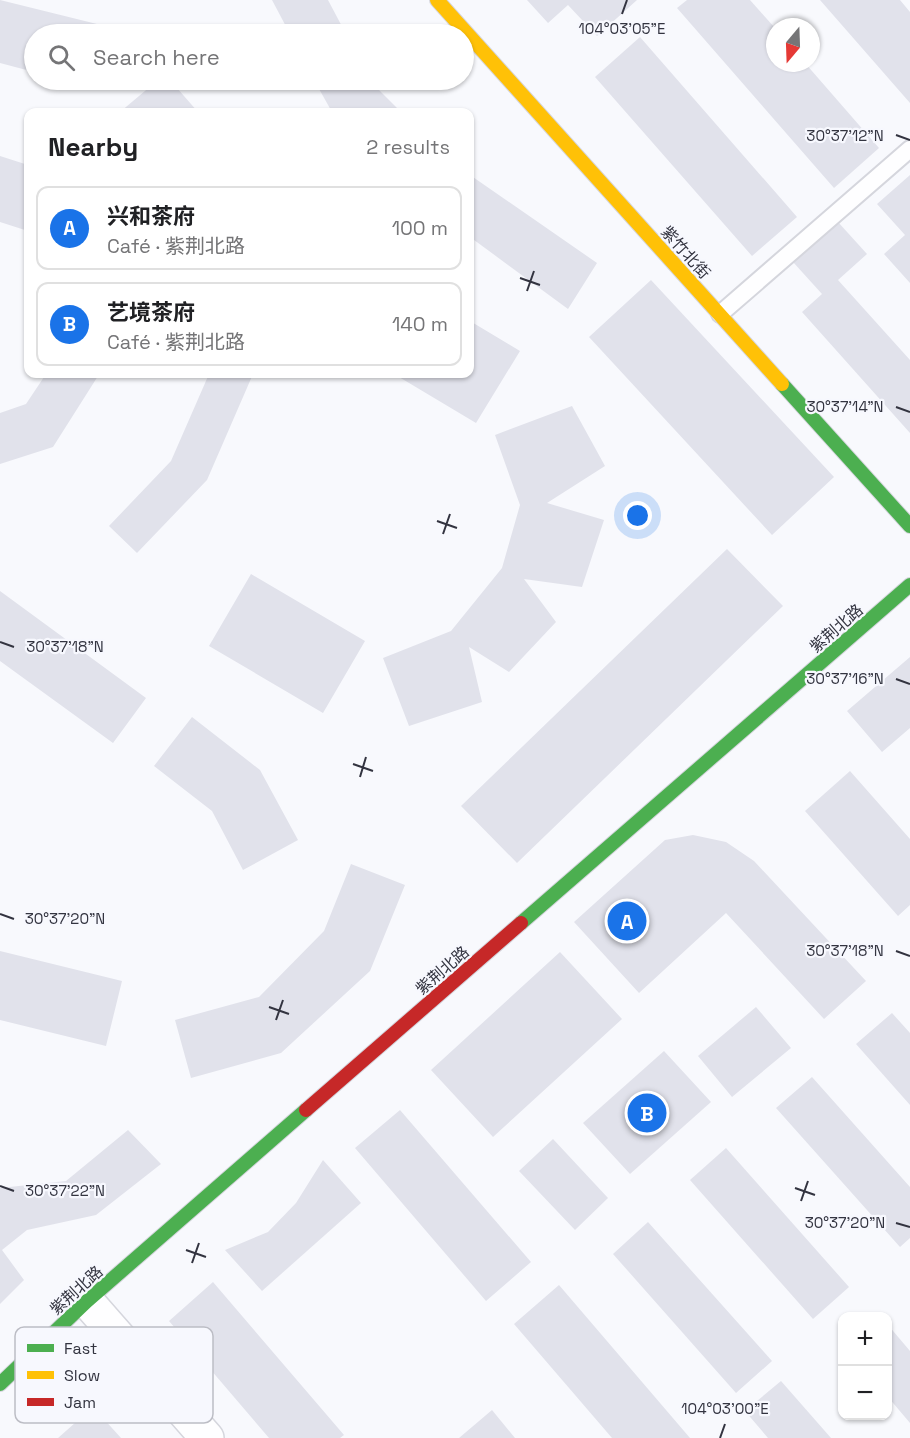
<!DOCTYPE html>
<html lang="en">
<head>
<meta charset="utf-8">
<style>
	:root { --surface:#fff; --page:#f2f2f2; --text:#202124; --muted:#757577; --line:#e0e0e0; --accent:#1a73e8 }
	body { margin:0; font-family:"Space Grotesk","Noto Sans SC",sans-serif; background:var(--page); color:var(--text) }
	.controls { position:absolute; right:18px; bottom:18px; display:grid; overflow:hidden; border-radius:12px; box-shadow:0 2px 4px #0004 }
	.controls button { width:54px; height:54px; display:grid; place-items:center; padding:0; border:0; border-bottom:2px solid var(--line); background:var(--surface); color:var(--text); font:30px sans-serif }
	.compass { position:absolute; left:766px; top:18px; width:54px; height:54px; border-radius:50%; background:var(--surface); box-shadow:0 2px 4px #0004; rotate:199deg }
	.you { position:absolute; left:638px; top:516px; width:21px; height:21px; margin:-15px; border:4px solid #fff; border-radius:50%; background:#1a73e8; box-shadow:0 0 0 9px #1a73e833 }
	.badge { display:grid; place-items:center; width:39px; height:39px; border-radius:50%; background:var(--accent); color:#fff; font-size:20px; font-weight:700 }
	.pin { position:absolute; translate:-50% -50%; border:3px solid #fff; box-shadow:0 2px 6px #0006 }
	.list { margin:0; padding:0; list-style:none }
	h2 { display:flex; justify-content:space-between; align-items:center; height:78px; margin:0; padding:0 24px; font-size:26px }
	h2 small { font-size:20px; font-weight:400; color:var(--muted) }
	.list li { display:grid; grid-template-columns:39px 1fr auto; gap:18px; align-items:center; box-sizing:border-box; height:84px; margin:0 12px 12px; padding:0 12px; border:2px solid var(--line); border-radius:12px }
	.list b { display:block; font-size:22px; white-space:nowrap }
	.list p { margin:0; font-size:20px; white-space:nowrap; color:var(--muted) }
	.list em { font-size:20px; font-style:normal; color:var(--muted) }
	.icon { flex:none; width:33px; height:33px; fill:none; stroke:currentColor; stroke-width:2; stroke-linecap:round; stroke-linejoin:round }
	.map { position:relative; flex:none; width:910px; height:1438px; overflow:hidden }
	.search { position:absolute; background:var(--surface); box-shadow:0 2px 4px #0004; left:24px; top:24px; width:450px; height:66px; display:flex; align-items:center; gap:15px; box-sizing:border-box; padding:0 21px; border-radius:33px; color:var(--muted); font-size:22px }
	.panel { position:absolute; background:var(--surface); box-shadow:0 2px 4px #0004; left:24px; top:108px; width:450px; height:270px; border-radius:12px }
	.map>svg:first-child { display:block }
	.building { fill:#e1e2eb }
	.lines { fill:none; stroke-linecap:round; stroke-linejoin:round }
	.lane-casing { stroke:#d5d6dd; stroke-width:20 }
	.street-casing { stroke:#d5d6dd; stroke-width:36 }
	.fast-casing { stroke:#d5d6dd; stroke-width:16 }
	.slow-casing { stroke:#d5d6dd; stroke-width:16 }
	.jam-casing { stroke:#d5d6dd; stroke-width:16 }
	.lane { stroke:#fefeff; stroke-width:16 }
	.street { stroke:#fefeff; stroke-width:33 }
	.fast { stroke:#4caf50; stroke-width:14 }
	.slow { stroke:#ffc107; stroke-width:14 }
	.jam { stroke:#c62828; stroke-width:14 }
	.ticks { fill:none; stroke:#333440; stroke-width:2 }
	.labels { text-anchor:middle; stroke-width:4.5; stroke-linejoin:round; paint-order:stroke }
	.street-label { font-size:16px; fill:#333440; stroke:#f7f8fe }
	.key { fill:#f7f8fe; stroke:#bcbdc5; stroke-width:1.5 }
	.key-label { font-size:16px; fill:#333440 }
	.ticks-label { font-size:15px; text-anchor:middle; fill:#333440; stroke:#f7f8fe; stroke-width:4.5; stroke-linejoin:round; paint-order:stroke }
</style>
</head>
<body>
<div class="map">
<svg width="910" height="1438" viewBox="0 0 910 1438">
	<rect width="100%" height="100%" fill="#f8f9fd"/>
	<path class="building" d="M0,0L105,26L103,34H34V72L0,63Z
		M272,0H328L346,34H290Z
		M527,0H637L597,36L568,5L548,23Z
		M687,0H750L775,28V63H805L879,148L834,188L677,8Z
		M820,0H900L910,12V103Z
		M640,37L797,217L752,256L595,77Z
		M65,80H91L89,86Z
		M158,80H170L198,112H120Z
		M314,80H369L401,112H332Z
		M0,156L28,165V231L0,222Z
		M470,175L597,263L568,309L470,237Z
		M910,175V283L884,254L905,235L877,204Z
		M838,222L867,254L838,280L910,360V433L802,312L822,294L793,262Z
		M651,280L834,477L772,535L589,337Z
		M470,321L520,351L476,423L394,374H470Z
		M46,374H94L98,376L53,447L0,464V413L26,404Z
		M209,374H253L207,480L137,553L109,526L171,461Z
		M572,406L605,466L547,503L604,520L582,587L524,579L556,622L509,672L469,647L482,702L409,726L383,658L451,631L502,568L520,505L495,435Z
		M727,549L783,606L517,863L461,806Z
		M251,574L365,641L323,713L209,646Z
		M0,591L146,698L113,743L0,661Z
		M910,657V728L882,752L847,711Z
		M192,717L260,770L298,840L243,870L212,811L154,766Z
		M850,771L910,839V905L898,916L805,811Z
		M693,835L726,842L754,861L866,981L824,1019L726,913L639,993L574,922L665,840Z
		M351,864L405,885L370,971L281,1053L191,1078L175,1020L259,997L324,931Z
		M0,951L122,981L106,1046L0,1020Z
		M560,952L622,1019L493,1137L431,1070Z
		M756,1007L791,1048L732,1097L698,1056Z
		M892,1013L910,1033V1105L856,1044Z
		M664,1051L711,1102L630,1174L583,1123Z
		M812,1077L910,1187V1238L900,1247L776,1108Z
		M400,1110L531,1262L486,1301L355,1148Z
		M128,1130L161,1164L96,1215L27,1230L2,1250L24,1280L0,1304V1188L66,1181Z
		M553,1139L608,1198L575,1230L519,1171Z
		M726,1148L849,1287L813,1319L690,1180Z
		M323,1160L361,1203L262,1291L225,1250L268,1232L296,1203Z
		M648,1222L772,1361L736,1393L613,1254Z
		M213,1282L344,1435L340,1438H269L169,1321Z
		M559,1285L690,1438H612L514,1324Z
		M888,1325L910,1351V1423L888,1397Z
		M781,1381L831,1438H768L745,1411Z
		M93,1407L121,1438H58Z
		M492,1410L515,1438H459Z"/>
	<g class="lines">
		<defs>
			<path id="lane" d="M720,314L910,149"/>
			<path id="street" d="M87,1301L207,1438"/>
			<path id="fast" d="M782,384L910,526
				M521,923L910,585
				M0,1384L87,1301L306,1110"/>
			<path id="slow" d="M437,0L782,384"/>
			<path id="jam" d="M306,1110L521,923"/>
		</defs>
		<use href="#lane" class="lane-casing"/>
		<use href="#street" class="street-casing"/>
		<use href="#fast" class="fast-casing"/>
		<use href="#slow" class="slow-casing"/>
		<use href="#jam" class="jam-casing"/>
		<use href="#lane" class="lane"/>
		<use href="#street" class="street"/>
		<use href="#fast" class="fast"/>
		<use href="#slow" class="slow"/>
		<use href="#jam" class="jam"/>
	</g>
	<path class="ticks" d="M622,14L627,0M896,135L910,140M520,278L540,285M527,291L534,271M896,407L910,412M437,521L457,528M443,534L450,514M0,642L14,647M896,679L910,684M353,764L373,771M360,777L366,757M0,914L14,919M896,951L910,956M269,1007L289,1014M276,1020L283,1000M0,1186L14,1191M795,1188L815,1195M801,1201L808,1181M896,1223L910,1227M186,1250L206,1257M192,1263L199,1243M720,1438L725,1424"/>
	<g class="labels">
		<g class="street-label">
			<text transform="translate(686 252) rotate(48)" y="6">紫竹北街</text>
			<text transform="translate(836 628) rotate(-41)" y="6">紫荆北路</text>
			<text transform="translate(442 970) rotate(-41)" y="6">紫荆北路</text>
			<text transform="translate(76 1290) rotate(-42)" y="6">紫荆北路</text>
		</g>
	</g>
	<rect x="15" y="1327" width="198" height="96" rx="9" class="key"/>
	<rect x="27" y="1344" width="27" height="8" fill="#4caf50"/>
	<rect x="27" y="1371" width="27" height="8" fill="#ffc107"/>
	<rect x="27" y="1398" width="27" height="8" fill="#c62828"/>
	<g class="key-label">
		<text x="64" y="1354">Fast</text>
		<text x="64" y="1381">Slow</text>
		<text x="64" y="1408">Jam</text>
	</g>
	<g class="ticks-label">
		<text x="622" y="34">104°03'05"E</text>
		<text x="845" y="141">30°37'12"N</text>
		<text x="845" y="412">30°37'14"N</text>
		<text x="65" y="652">30°37'18"N</text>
		<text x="845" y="684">30°37'16"N</text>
		<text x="65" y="924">30°37'20"N</text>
		<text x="845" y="956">30°37'18"N</text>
		<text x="65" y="1196">30°37'22"N</text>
		<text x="845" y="1228">30°37'20"N</text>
		<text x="725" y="1414">104°03'00"E</text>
	</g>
</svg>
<div class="controls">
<button>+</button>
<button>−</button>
</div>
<svg class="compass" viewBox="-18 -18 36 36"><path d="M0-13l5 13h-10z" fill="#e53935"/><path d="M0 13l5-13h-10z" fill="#757577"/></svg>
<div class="you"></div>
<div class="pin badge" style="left:627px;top:921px">A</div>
<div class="pin badge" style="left:647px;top:1113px">B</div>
<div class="search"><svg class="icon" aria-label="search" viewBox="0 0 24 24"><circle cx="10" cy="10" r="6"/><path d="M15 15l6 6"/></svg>Search here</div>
<section class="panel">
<h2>Nearby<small>2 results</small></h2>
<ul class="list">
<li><span class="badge">A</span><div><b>兴和茶府</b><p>Café · 紫荆北路</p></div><em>100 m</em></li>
<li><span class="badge">B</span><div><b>艺境茶府</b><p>Café · 紫荆北路</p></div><em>140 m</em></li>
</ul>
</section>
</div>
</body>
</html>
